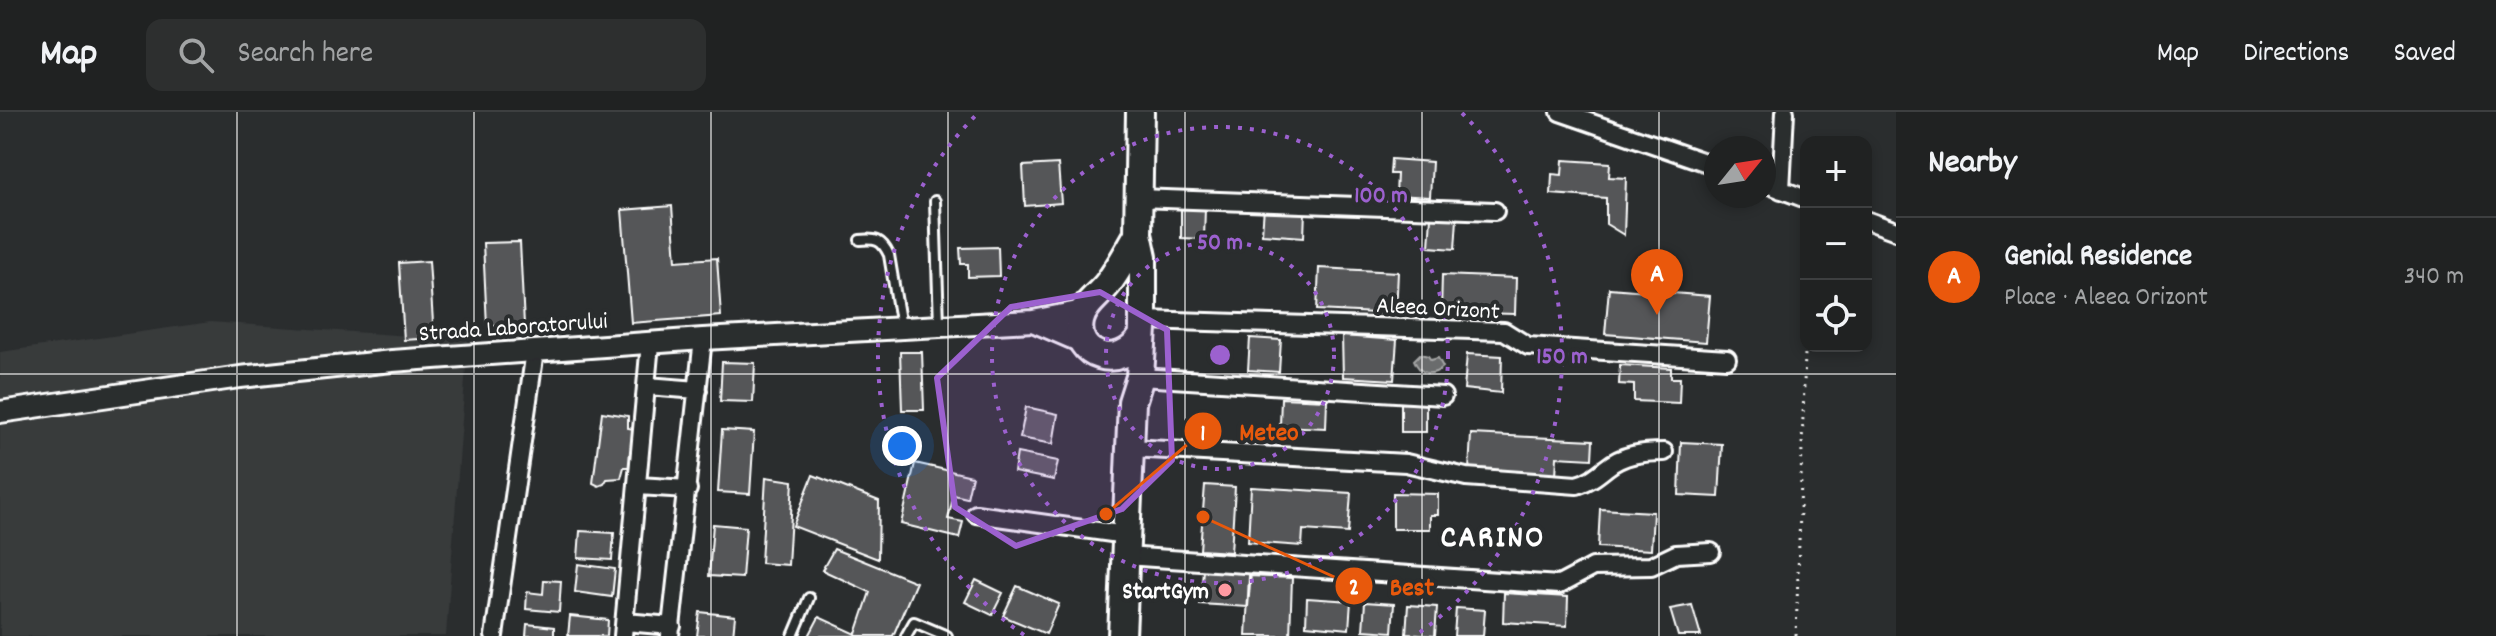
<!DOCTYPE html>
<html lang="en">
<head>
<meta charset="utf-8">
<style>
	:root { --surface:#202222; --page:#2d2f2f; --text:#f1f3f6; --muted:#a2a4a5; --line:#3d3f40; --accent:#ea580c }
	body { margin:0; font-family:Dekko,sans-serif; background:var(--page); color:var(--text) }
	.controls { position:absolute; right:24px; top:24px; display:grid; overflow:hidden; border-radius:16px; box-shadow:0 4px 12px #0003 }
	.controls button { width:72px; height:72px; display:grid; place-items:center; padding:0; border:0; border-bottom:2px solid var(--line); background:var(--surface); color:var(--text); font:40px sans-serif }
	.compass { position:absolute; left:1704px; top:24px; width:72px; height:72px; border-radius:50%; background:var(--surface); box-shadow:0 4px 12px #0003; rotate:60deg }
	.you { position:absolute; left:902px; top:334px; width:28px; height:28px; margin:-20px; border:6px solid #fff; border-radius:50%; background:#1a73e8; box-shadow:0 0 0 12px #1a73e833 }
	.badge { display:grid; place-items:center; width:52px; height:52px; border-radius:50%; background:var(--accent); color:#fff; font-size:26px; font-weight:700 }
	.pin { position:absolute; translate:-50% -66px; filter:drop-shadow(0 2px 4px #0008) }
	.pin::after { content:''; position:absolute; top:42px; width:28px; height:24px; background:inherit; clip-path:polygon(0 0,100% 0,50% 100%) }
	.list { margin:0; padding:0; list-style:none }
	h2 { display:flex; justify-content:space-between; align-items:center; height:104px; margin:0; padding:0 32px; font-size:34px }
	h2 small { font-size:26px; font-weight:400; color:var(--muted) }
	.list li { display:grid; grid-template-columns:52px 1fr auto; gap:24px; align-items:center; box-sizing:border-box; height:120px; padding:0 32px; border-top:2px solid var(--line) }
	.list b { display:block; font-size:30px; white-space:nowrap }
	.list p { margin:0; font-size:26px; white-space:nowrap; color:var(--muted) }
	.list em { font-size:26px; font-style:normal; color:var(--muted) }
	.icon { flex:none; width:44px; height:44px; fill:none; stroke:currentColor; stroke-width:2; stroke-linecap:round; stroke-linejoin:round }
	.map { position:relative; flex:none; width:1896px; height:524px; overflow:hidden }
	header { display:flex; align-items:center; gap:48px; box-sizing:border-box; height:112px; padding:0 40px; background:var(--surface); border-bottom:2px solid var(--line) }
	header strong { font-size:38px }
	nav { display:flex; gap:44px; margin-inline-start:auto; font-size:28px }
	.search { width:560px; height:72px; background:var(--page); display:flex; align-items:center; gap:20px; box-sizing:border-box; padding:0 28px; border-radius:16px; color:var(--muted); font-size:30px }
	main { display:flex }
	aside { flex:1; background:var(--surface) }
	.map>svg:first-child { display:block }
	.built { fill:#373a3b }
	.water { fill:#6a6c6d; stroke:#a6a7a7; stroke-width:2 }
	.building { fill:#555758; stroke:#fff; stroke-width:2 }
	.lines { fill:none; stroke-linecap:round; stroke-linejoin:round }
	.service-casing { stroke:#fff; stroke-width:14 }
	.minor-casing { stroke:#fff; stroke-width:22 }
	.tertiary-casing { stroke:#fff; stroke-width:26 }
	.primary-casing { stroke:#fff; stroke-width:32 }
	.path { stroke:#fff; stroke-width:3; stroke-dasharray:2 6; stroke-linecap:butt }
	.service { stroke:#2a2d2e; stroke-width:8 }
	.minor { stroke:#2a2d2e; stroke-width:16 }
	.tertiary { stroke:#2a2d2e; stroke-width:20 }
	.primary { stroke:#2a2d2e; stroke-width:26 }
	.marked { fill:#9c61cf; fill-opacity:0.2; stroke:#9c61cf; stroke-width:6; stroke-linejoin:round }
	.grid { fill:none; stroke:#fff; stroke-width:2; stroke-opacity:0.55 }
	.ring { fill:none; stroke:#9c61cf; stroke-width:4; stroke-dasharray:4 8 }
	.poi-dot { fill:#ff9aa2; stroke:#2a2d2e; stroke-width:3 }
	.labels { text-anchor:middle; stroke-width:8; stroke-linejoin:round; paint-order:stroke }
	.street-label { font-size:24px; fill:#fff; stroke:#2a2d2e }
	.poi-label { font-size:24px; font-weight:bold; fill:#fff; stroke:#2a2d2e; text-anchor:end }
	.district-label { font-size:32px; font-weight:bold; letter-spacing:2px; fill:#fff; stroke:#2a2d2e }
	.centre { fill:#9c61cf; stroke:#2a2d2e; stroke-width:4 }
	.ring-label { font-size:24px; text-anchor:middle; font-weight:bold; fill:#9c61cf; stroke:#2a2d2e; stroke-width:8; stroke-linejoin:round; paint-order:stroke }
	.leader { fill:none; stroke:#e8590c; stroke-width:3 }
	.callout-dot { fill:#e8590c; stroke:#2a2d2e; stroke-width:3 }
	.mark-label { font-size:24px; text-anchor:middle; font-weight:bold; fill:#fff }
	.callout-label { font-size:26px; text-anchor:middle; font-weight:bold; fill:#e8590c; stroke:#2a2d2e; stroke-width:8; stroke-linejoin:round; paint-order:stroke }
</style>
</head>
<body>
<header>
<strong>Map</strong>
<div class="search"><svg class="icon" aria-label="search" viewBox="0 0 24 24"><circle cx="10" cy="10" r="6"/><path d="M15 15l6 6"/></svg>Search here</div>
<nav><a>Map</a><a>Directions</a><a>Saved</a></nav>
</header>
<main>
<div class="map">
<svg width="1896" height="524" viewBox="0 0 1896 524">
	<rect width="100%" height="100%" fill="#2a2d2e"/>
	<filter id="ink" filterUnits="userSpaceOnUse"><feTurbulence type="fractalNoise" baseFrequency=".0125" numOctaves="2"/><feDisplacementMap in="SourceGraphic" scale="16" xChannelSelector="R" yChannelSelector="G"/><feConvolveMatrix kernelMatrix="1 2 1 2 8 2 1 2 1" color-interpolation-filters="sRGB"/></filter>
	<g filter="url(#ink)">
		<path class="built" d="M210,210L468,228L446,524H0V240Z"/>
		<path class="water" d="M1420,242L1428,244L1431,248L1438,246L1443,255C1432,265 1420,263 1414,248Z"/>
		<path class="building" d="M1391,47L1432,50L1430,85L1396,83L1397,62H1390Z
			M1563,48L1610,51L1609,65L1626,66L1624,123L1606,112V86L1551,82L1552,62L1562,63Z
			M1058,52L1061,91L1025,94L1023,54Z
			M672,94L676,149L717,146L721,204L631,211L622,98Z
			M1181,95L1205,96L1204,127L1181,126Z
			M1264,95L1305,98L1304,125L1262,122Z
			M1431,105L1457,107L1455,137L1429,135Z
			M520,130L524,213L487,214L483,131Z
			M998,135L999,164L968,165V152H961L960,136Z
			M429,149L434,226L404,228L399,151Z
			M1319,156L1398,160L1396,202L1317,198Z
			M1442,163L1516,166L1515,202L1441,200Z
			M1609,176L1710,184L1706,230L1605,222Z
			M1342,224L1397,228L1394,268L1343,265Z
			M1250,226L1281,228L1279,260L1248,258Z
			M900,240H922L924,298H902Z
			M1467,242L1502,244L1501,281L1464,277Z
			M722,250L755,251L753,290L720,289Z
			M1620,253L1671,256V266H1680L1679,291L1634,289V273L1619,272Z
			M1281,286L1327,288L1326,316L1280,314Z
			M1401,291L1426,292V320H1401Z
			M1026,295L1058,302L1053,332L1020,326Z
			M602,300L628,304V316L634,317L630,355H624L621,366L607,367L604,372L599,374L593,371Z
			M722,318L754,320L750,382L718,380Z
			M1471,322L1593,328L1592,347L1557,345L1556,364L1469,359Z
			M1681,330L1722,332L1719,385L1679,383Z
			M1017,341L1058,349L1054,368L1014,360Z
			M915,351L972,364L967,386L954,383L948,407L963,410L959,426L901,412Z
			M813,363L879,389L878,447L793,414Z
			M766,365L793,369L788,453L761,451Z
			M1205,373L1235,375L1231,440L1200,438Z
			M1251,375L1351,381L1348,421L1303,418L1302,434L1248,430Z
			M1393,381L1438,382V403H1430V417H1393Z
			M1600,397L1653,400L1651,438L1598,435Z
			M713,412L746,415L742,466L709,464Z
			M580,419L614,421L612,448L578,446Z
			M834,437L916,470L893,524H809L819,505L856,522L870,480L822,458Z
			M578,452L615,457L612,485L575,480Z
			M1203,458L1251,460L1248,495L1200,492Z
			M1249,464L1292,466L1290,524H1246Z
			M544,468L561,469L559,500L526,497L527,480L543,482Z
			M976,468L1003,481L992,503L965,490Z
			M1017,474L1059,492L1046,522L1003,504Z
			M1504,481L1568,485L1567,514L1503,510Z
			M1307,486L1351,489L1349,517L1306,513Z
			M1365,490L1394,492L1392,520L1363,518Z
			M1408,493L1437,495L1435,524L1406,522Z
			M1692,493L1701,524H1678L1670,497Z
			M1456,496L1485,498L1483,524H1454Z
			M700,500L735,504L733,524H697Z
			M570,504L608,508L607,524H568Z
			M527,512L554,515V524H526Z"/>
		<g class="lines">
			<defs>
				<path id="service" d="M935,89L939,212
					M860,128C876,126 882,128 889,143L901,215
					M793,524L809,486
					M906,524L914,510L947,524"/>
				<path id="minor" d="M1560,0L1716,54
					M1764,71L1806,87
					M1781,78L1785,0
					M1138,86L1495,99
					M1866,108L1896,119
					M1143,208L1504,219L1528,234L1727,247
					M1140,265L1443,284
					M647,274L698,278
					M1130,336L1406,351L1466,365L1577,373C1590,369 1596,364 1606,356C1623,342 1643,340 1664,340
					M638,374L688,377
					M976,402L1126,423
					M1125,444L1559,473L1593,455L1651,454L1676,442L1711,440
					M625,510L672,514
					M494,524L535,239
					M623,524L650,231
					M670,524L703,227"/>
				<path id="tertiary" d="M1033,209L1084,231
					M0,300L240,265L392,249L703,227L1033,209L1083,199"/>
				<path id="primary" d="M1138,122C1129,138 1120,155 1109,170C1100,183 1083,192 1080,209C1073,245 1120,259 1141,226
					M1122,524L1132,290L1140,265L1143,216V145L1138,122L1140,0"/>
			</defs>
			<use href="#service" class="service-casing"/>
			<use href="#minor" class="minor-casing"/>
			<use href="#tertiary" class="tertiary-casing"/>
			<use href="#primary" class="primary-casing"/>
			<path class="path" d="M1796,524L1806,210"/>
			<use href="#service" class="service"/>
			<use href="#minor" class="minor"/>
			<use href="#tertiary" class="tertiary"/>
			<use href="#primary" class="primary"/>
		</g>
	</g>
	<path class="marked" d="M1100,180L1167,218L1172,348L1122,397L1016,434L955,395L937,266L1011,195Z"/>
	<path class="grid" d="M237,0V524M474,0V524M711,0V524M948,0V524M1185,0V524M1422,0V524M1659,0V524M0,262H1896"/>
	<g class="ring">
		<circle cx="1220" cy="243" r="114"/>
		<circle cx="1220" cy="243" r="228"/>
		<path d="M1024 523A342 342 0 0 1 978 1M1462 1A342 342 0 0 1 1416 523"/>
	</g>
	<circle class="poi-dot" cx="1225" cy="478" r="8"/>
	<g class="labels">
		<g class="street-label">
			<text transform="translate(1438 195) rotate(3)" y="8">Aleea Orizont</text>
			<text transform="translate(513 214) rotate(-4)" y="8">Strada Laboratorului</text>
		</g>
		<g class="poi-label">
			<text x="1209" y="486">StartGym</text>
		</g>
		<g class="district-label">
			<text x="1493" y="434">CARINO</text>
		</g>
	</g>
	<circle cx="1220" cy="243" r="12" class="centre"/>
	<g class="ring-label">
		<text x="1381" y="90">100 m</text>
		<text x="1220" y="137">50 m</text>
		<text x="1562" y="251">150 m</text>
	</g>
	<path class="leader" d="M1106 402L1203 319M1203 405L1354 474"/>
	<g class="callout-dot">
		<circle cx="1106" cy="402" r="8"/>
		<circle cx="1203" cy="405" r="8"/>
		<circle cx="1203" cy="319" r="20"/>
		<circle cx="1354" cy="474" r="20"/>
	</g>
	<g class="mark-label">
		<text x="1203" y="328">1</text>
		<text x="1354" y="482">2</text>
	</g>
	<g class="callout-label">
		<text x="1269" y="328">Meteo</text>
		<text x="1412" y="483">Best</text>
	</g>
</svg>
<div class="controls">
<button>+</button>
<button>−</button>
<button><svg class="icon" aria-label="locate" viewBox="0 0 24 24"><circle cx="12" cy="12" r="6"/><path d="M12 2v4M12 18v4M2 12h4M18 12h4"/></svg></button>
</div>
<svg class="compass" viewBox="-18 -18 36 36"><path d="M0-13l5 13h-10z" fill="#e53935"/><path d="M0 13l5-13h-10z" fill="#a2a4a5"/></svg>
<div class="you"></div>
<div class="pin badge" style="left:1657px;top:203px">A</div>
</div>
<aside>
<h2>Nearby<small></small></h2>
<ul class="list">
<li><span class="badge">A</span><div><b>Genial Residence</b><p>Place · Aleea Orizont</p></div><em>340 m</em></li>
</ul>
</aside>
</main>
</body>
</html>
